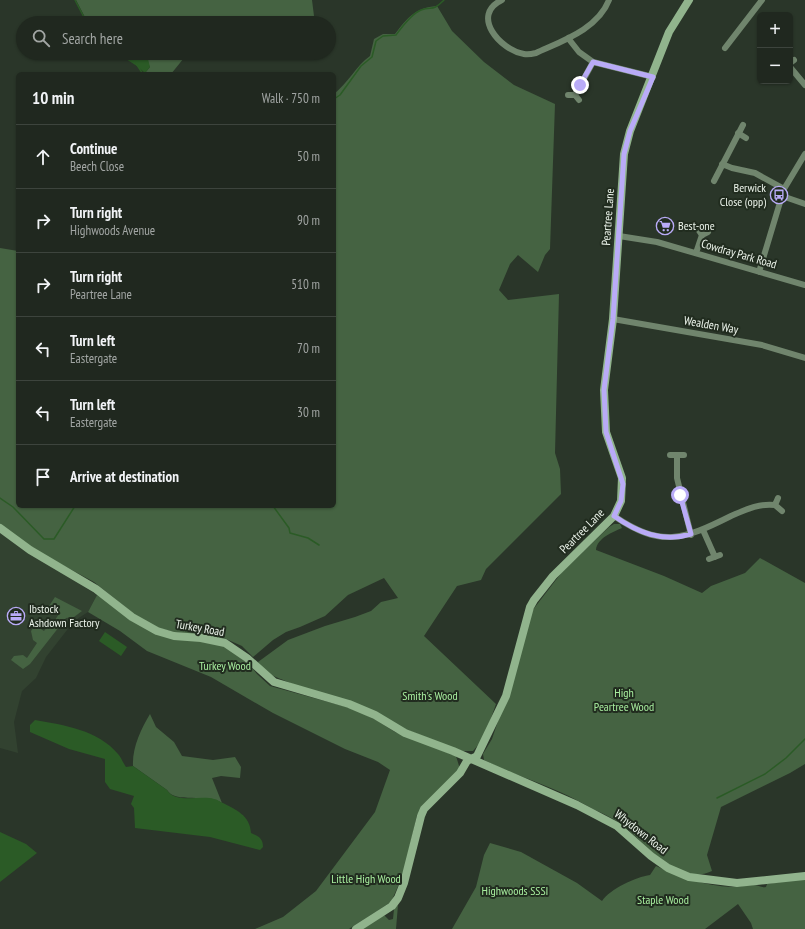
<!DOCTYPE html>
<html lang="en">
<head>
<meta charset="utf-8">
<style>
	:root { --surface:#20281f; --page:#2d342c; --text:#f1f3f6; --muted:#a2a6a4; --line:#3d443d }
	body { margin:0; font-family:"PT Sans Narrow",sans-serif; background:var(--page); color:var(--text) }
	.controls { position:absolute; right:12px; top:12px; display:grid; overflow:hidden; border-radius:6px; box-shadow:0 1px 3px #0004 }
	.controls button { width:36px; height:36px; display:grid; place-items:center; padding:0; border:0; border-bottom:1px solid var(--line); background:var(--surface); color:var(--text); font:20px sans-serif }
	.stop { position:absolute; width:12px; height:12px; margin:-9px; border:3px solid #b9abf7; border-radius:50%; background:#fff }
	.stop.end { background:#b9abf7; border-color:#fff; box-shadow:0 1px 4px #0008 }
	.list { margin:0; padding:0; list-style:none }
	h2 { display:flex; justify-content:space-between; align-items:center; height:52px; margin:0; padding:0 16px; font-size:17px }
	h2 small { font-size:13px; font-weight:400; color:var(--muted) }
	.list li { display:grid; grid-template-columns:26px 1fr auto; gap:12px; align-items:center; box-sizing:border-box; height:64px; padding:0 16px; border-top:1px solid var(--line) }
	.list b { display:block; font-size:15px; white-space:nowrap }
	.list p { margin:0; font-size:13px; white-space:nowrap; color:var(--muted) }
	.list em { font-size:13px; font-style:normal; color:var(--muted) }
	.icon { flex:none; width:22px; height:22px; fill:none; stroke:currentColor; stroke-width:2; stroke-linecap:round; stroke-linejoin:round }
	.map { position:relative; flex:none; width:805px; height:929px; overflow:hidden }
	.search { position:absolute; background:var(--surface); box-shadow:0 1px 3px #0004; left:16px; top:16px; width:320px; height:44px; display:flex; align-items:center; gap:10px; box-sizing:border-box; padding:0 14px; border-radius:22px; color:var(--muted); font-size:15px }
	.panel { position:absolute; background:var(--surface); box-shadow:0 1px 3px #0004; left:16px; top:72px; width:320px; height:436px; border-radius:6px }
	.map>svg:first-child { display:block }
	.built { fill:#324230 }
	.green { fill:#456342 }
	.water { fill:#2b5b26 }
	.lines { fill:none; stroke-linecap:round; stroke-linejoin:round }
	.stream { stroke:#2b5b26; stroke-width:1.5 }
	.street { stroke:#70856d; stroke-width:6 }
	.secondary { stroke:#91b48d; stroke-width:8 }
	.route { stroke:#b9abf7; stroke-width:5 }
	.labels { text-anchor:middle; stroke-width:4; stroke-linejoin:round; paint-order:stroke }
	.poi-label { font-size:12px; fill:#ecf4eb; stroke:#212c1f; text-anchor:start }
	.street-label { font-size:12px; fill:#ecf4eb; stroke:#212c1f }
	.park-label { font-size:12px; fill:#a8ee9f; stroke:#212c1f }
</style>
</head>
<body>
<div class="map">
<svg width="805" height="929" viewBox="0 0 805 929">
	<rect width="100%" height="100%" fill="#2a3629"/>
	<path class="built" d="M0,533L97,595L88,612L74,621L46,657L36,678L22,691L14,722L18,753L0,748Z"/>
	<path class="green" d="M76,0H312L314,16L258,23H88Z
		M437,6L452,31L484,62L514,85L555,104L550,249L545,255L538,272L518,255L510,264L499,290L508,300L559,294L555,453L560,469L561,494L486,569L481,580L457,586L424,636L496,704L484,738L473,751H463L450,747L288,682C279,678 261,673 258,662L288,640L325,626L355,617L371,611L381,602L398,598L384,578L348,595L325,616L300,627L286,632L273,640L253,657L242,646L226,639L174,632L158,628L134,614L94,582L31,548L0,524V248L18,251V506H334V94C348,83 356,66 370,56L374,39L383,34H395C408,17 415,8 437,6Z
		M141,53H188L171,74H146L145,73L150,67Z
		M614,524H620L622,528C613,532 597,538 596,550L664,576L702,593L711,586L745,573L760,558L805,583V764L790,773L721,807L707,855L712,871C679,887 647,845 625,827C615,819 604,814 593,809C582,803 572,797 560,792C535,781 509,773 484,760L483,754L492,739L498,721L532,611L562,572L609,527Z
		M97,595L156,633L224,646L248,663L257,674L270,686L354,709L376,720L395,732L456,756L460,769L417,815L403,875L391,902L349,929H255L283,917L316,891L375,812L390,770L378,762L345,749L273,713L211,677L147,651L120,631L88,612Z
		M55,597L82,611L74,617L66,618L30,664L23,669L11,660L14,656L23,655L27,658L37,643L33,640L31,631L34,627H38L44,631L53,619L55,620L59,614L49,606Z
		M150,714L156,727L174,742L182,756L213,760L235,757L241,767L240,778L221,776L212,778L222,803C207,793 175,804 167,790L133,766C132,748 141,729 150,714Z
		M490,843L521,852L577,883L602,901C610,889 636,877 650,875L656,866C681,877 704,886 732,887C739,887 747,885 754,885C758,885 761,888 766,887L767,884L805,878V929H753L751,923L738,904L705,929H452L476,887L484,855Z
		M398,905L396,929H362L384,915L389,920L393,919L394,909Z"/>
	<path class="water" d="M130,53H141L147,55L150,67L145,73L125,56Z
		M105,632L127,647L121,656L99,641Z
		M35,720C64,725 98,730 118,754C121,757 123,763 126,767L133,766L167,790C175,804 201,795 214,799C217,799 220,802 223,803C236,810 250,815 251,833C258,836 263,838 263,847L260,850L210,837L135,828L134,808L131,804L134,796L110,789L105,782V759L69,749L30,732V725Z
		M0,832L26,844L37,853L0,882Z"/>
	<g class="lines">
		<path class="stream" d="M75,0L87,23
			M118,53L137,65L143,74
			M334,99L340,95L361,66L372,57L376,41L383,36L396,35C402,27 411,14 421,10C433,6 432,12 444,0
			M0,498L13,507L44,539H54L75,506
			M273,506L289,528L290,533L308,538L319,545
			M717,798L765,774L786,758L805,739"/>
		<path class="street" d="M502,0C470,15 500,50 524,54C528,55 532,54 536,53C562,41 598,29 609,0
			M568,38L579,52L593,62L653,77
			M725,48L762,0
			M790,63L794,60
			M790,67L805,85
			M568,95H575L579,100
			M575,95L593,62
			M738,133L746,138
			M722,164L732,168L755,173L784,189
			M714,181L743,125
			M782,196L805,204
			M698,229L702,235L708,232
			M619,236L657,242L805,285
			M696,253L702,235
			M759,272L784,189L805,154
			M613,319L762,345L805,358
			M670,455H684
			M677,455V478L691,535
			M778,498L775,505L782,511
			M614,516C661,548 683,540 731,516C745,510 759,503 775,505
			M703,530L715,557
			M709,559L720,555"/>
		<path class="secondary" d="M0,528L30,550L96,589L132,617L157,631L174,636L201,638L225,643L247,658L274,682L349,704L375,715L405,733L453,751L577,805L617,826L651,856L668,868L689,877L737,883L805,876
			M356,929L392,906L398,898L404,883L421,816L424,809L460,773L467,761L477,756L506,696L530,607L534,600L553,576L614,516L621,501L622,478L606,432L604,390L613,319L624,154L630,131L669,32L689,0"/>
	</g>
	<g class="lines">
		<path class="route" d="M580,85L593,62L653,77L630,131L624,154L613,319L604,390L606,432L623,484L621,501L614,516C637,532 662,543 691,534L680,495"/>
	</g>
	<defs>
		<symbol id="bus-ring" viewBox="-11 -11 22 22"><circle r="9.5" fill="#212c1f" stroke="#b9abf7" stroke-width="1.5"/><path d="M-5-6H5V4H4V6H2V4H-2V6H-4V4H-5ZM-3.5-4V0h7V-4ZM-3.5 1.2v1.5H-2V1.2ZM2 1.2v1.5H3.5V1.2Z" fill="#b9abf7"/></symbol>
		<symbol id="supermarket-ring" viewBox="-11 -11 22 22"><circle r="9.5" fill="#212c1f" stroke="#b9abf7" stroke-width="1.5"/><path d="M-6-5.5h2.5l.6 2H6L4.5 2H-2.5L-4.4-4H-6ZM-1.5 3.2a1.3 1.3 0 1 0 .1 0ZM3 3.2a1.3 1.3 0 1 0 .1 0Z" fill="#b9abf7"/></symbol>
		<symbol id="office-ring" viewBox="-11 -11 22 22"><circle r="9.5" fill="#212c1f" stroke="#b9abf7" stroke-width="1.5"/><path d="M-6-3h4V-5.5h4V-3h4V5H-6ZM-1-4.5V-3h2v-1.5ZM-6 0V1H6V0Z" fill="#b9abf7"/></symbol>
	</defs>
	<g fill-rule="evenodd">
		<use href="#bus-ring" x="769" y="185" width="20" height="20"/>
		<use href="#supermarket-ring" x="655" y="216" width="20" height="20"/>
		<use href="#office-ring" x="6" y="606" width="20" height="20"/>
	</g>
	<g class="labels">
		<g class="poi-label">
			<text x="766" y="192" text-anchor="end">Berwick<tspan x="766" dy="14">Close (opp)</tspan></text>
			<text x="678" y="230">Best-one</text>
			<text x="29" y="613">Ibstock<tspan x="29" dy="14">Ashdown Factory</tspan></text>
		</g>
		<g class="street-label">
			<text transform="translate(608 217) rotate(-86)" y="4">Peartree Lane</text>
			<text transform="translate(739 254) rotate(16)" y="4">Cowdray Park Road</text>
			<text transform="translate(711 325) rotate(10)" y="4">Wealden Way</text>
			<text transform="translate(582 531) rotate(-45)" y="4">Peartree Lane</text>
			<text transform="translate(200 628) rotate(10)" y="4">Turkey Road</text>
			<text transform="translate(641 832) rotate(38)" y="4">Whydown Road</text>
		</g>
		<g class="park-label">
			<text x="225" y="670">Turkey Wood</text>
			<text x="624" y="697">High<tspan x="624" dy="14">Peartree Wood</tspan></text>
			<text x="430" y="700">Smith's Wood</text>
			<text x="366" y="883">Little High Wood</text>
			<text x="515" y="895">Highwoods SSSI</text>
			<text x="663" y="904">Staple Wood</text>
		</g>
	</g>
</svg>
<div class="controls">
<button>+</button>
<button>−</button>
</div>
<div class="stop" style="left:680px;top:495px"></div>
<div class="stop end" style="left:580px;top:85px"></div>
<div class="search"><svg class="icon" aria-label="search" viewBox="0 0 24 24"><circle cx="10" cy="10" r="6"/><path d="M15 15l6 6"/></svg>Search here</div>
<section class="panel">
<h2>10 min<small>Walk · 750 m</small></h2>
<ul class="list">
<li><svg class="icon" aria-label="ahead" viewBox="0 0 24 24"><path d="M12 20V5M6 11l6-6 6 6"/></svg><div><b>Continue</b><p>Beech Close</p></div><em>50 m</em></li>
<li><svg class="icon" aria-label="right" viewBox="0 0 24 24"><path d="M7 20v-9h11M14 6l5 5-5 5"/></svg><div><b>Turn right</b><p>Highwoods Avenue</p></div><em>90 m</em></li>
<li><svg class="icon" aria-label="right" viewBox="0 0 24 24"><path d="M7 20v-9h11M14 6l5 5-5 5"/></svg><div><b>Turn right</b><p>Peartree Lane</p></div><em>510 m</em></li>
<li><svg class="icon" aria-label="left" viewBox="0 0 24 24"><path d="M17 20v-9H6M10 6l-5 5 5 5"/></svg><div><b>Turn left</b><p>Eastergate</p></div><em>70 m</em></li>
<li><svg class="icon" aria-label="left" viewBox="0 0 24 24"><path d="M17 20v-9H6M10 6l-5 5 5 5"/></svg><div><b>Turn left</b><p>Eastergate</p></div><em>30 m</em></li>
<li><svg class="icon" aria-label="arrive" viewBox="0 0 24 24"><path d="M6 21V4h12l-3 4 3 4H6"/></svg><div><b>Arrive at destination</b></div></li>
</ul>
</section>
</div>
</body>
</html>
